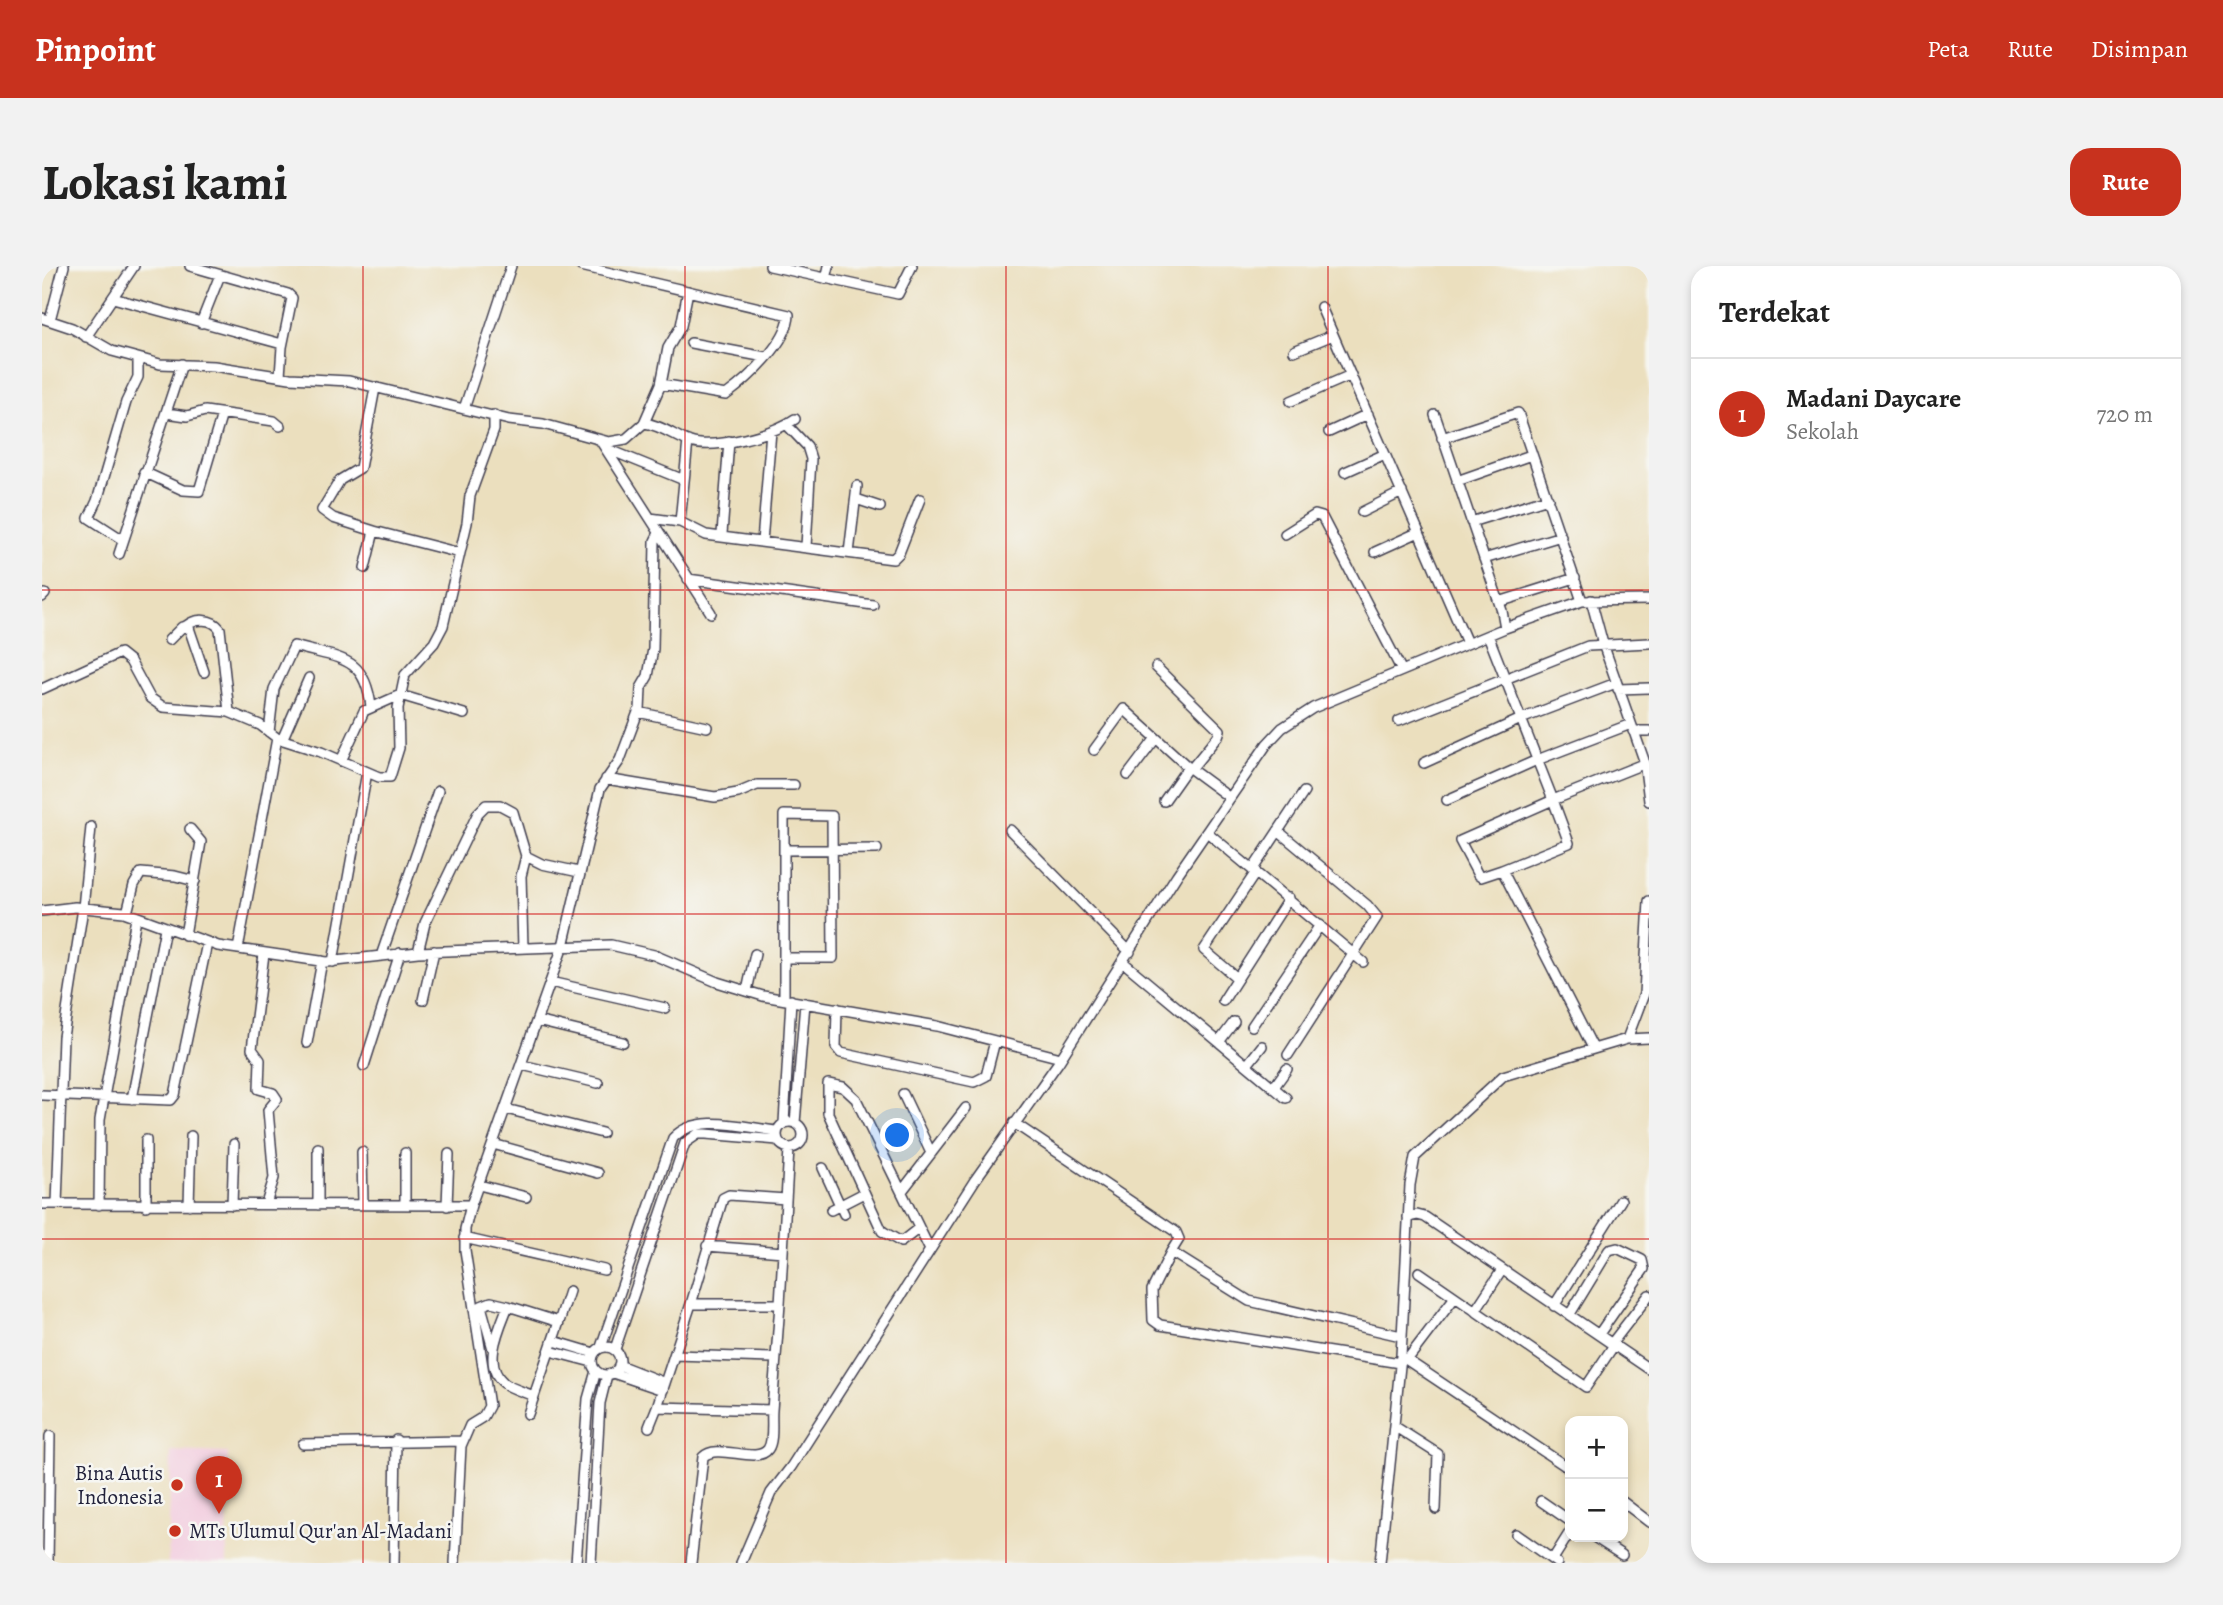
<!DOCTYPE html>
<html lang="id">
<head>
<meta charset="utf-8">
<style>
	:root { --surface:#fff; --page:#f2f2f2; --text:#222; --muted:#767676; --line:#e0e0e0; --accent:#c8321e }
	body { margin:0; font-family:Alegreya,serif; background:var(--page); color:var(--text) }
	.controls { position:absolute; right:21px; bottom:21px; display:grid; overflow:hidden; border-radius:14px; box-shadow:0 4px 10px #0003 }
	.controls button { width:63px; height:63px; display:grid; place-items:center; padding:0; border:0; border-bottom:2px solid var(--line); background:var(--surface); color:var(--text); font:35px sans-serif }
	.you { position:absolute; left:856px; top:870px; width:24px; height:24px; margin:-18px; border:5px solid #fff; border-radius:50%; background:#1a73e8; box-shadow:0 0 0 10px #1a73e833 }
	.badge { display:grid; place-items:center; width:46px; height:46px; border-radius:50%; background:var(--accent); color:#fff; font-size:23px; font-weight:700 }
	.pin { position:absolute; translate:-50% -58px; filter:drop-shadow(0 2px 4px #0008) }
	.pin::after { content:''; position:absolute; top:37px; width:24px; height:21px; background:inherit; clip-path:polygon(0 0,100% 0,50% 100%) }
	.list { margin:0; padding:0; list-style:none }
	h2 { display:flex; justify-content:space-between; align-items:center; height:91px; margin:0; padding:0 28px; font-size:30px }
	h2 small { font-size:23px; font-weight:400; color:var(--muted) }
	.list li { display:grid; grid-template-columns:46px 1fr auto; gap:21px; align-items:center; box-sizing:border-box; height:112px; padding:0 28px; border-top:2px solid var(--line) }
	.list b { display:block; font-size:26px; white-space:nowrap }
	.list p { margin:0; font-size:23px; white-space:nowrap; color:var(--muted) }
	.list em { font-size:23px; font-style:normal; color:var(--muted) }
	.map { position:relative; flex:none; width:1607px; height:1297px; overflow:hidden; border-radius:21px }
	header { display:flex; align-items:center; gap:42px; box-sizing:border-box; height:98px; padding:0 35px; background:var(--accent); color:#fff }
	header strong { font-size:33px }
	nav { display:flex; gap:38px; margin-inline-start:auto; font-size:24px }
	.intro { display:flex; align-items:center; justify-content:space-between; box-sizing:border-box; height:168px; padding:0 42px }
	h1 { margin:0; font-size:49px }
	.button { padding:18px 32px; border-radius:21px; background:var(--accent); color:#fff; font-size:24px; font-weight:700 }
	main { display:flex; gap:42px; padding:0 42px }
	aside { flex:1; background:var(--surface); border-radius:21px; box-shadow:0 4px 10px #0003 }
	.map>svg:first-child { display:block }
	.built { fill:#f3cfe0 }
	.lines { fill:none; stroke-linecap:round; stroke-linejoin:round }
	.minor-casing { stroke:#403e4f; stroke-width:12 }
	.minor { stroke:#fff; stroke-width:9 }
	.grid { fill:none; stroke:#d62828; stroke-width:2; stroke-opacity:0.55 }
	.poi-dot { fill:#c8321e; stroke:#f6f6f2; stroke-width:2.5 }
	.labels { text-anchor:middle; stroke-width:5; stroke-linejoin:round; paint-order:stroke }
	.poi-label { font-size:21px; fill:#22223b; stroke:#f6f6f2; text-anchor:end }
</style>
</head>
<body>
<header>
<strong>Pinpoint</strong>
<nav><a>Peta</a><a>Rute</a><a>Disimpan</a></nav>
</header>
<div class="intro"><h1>Lokasi kami</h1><a class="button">Rute</a></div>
<main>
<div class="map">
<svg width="1607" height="1297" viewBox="0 0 1607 1297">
	<rect width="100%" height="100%" fill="#f6f6f2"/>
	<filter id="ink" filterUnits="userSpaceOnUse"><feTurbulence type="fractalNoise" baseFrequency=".0143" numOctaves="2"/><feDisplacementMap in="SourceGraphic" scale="14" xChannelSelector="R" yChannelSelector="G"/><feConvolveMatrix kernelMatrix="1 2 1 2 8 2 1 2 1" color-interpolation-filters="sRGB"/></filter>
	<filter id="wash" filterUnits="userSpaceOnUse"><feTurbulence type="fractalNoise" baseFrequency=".00686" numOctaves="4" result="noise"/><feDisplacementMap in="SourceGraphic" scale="28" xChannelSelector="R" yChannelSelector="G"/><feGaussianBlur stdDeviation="1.57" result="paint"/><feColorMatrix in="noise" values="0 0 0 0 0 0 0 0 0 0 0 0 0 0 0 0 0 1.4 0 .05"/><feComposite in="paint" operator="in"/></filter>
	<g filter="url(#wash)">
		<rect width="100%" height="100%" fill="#ebdfbe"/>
		<path class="built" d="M129,1185L186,1187L185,1297H126Z"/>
	</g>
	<g filter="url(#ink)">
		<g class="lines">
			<defs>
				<path id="minor" d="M148,0L246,28L250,32L240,81L238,110
					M539,0L747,49C746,76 706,113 684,129L619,118L602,157
					M728,0L856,28L870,0
					M784,13L787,0
					M71,32L240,78
					M1279,41L1425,377
					M0,52L30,62L70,85L118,98L172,100L248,112L307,115L467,154L501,158L567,176L584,173L602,157C619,159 632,170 648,176C672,184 732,168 753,153
					M8,54L22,0
					M159,57L178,9
					M44,71L92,0
					M649,77L723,91
					M1252,85L1291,69
					M619,118L626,82L639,60L646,25
					M1249,135L1309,109
					M422,143L469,0
					M124,147L145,150L163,145L232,155L238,160
					M1393,149L1460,345L1463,362
					M745,159L765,180L769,193L764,281
					M1287,166L1326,148
					M1400,172L1476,147L1540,335
					M558,174L669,347
					M563,182L642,214
					M102,206L141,224L157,225L180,148
					M1303,206L1343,188
					M1415,215L1489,189
					M814,233L838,241
					M1320,246L1360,226
					M608,252L638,256L664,269L851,293L857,287L878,233
					M638,256L646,175
					M1429,256L1506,232
					M332,265L418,287
					M680,268L687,175
					M1243,268L1273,249L1280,251L1359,403
					M81,274L47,252L55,235L84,136L96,111V93
					M720,276L729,165
					M1333,286L1377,266
					M807,287L815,220
					M77,288L140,98
					M1442,293L1519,270
					M323,302L332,265L291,252L280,244L298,214L318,202L333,122
					M646,313L831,339
					M0,331L3,328
					M1549,334L1561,378L1602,494L1607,535
					M1457,336L1533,312
					M144,360C154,352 170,352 178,363L187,446
					M1446,369L1511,534L1418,575L1436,609L1439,611L1460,604
					M127,374L140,361L147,362L162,406
					M1114,401L1178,464L1176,470L1149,503
					M0,423L78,387L88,395L108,432L121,441L187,446L218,459L235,472L279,486L337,511H348L357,482L356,442L363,409L392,377L401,360L425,257L428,230L452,164V149
					M1576,423L1607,422
					M598,445L599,422L606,410L611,383L613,275L617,267
					M1357,455L1546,380L1607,377
					M1591,465H1607
					M227,466L232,423L252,380C296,393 323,388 329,441
					M240,474L267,412
					M1052,484L1082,443L1146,501L1188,532
					M299,495L322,445L358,429L422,448
					M1382,497L1479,453L1574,417
					M1086,509L1114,472
					M564,513L673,531L696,527L715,519H752
					M1405,534L1495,494L1589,458
					M1122,535L1146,501
					M968,564L1088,686
					M1236,565L1325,639L1335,651L1246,789
					M1165,566L1321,696
					M742,584L835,583
					M1211,603L1262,526
					M0,645L33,641L82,646L176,680L285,696L376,686L569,679L612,689L675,716L721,730L895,760L1019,792
					M85,647L92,619L99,607L133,610L153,615
					M143,669L159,576L148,563
					M481,682L479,610L484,590
					M196,683L235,472
					M376,686L383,657L436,547L444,539H458L471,546L484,590L500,598L537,606
					M222,688L210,783L218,794L217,823L231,827L235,833L226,844L232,912L224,938
					M339,690L396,525
					M291,696L325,506
					M1081,696L1244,832
					M1195,712L1162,684L1214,606
					M508,716L623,742
					M705,725L713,688
					M742,733C742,672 742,611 742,549L790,550L791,692H742
					M381,734L392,685
					M1181,735L1247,632
					M795,742L794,781L799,787L932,816L944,810L953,775
					M495,755L581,776
					M1210,760L1278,659
					M1585,773L1607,772
					M1177,776L1192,756
					M265,777L280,695
					M1551,782L1460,604L1527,577L1511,534L1601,498
					M480,799L556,817
					M1205,799L1220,780
					M322,800L358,687
					M1232,821L1245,803
					M861,828L889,887
					M0,829L129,834L133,829L165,677
					M90,833L123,662
					M464,843L560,867
					M735 869a13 13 0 1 1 26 0a13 13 0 1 1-26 0Z
					M742,857L749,734
					M753,857L763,737
					M972,857L1134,966L1137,973L1129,986L1207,1035L1359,1070
					M104,874V940
					M451,878L556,907
					M320,886L321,939
					M363,887V939
					M781,902L802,948
					M437,919L484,931
					M860,925L924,842
					M0,938L429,939
					M15,938L21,771L41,642L49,561
					M57,939L58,854L94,652
					M147,939L149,870
					M190,939L192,878
					M276,939V882
					M405,940L407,888
					M789,944L822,927
					M1366,951L1375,949L1383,951L1607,1103
					M877,962L859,976L840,965L786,847V818L801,821L814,833L888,984
					M422,972L562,1004
					M665,980L741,986
					M1129,986L1110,1024L1111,1054L1118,1059L1358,1097
					M1377,1006L1544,1121L1572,1079
					M649,1038L681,932L687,929L744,933
					M738,1038L730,1144L615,1141L649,1038H738L747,883
					M1512,1040L1579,934
					M1433,1045L1460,1004
					M1528,1048L1567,984L1575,982L1600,994L1602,1003L1557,1068
					M517,1056L527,1025
					M512,1075L552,1087
					M1570,1077L1607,1029
					M559,1081L631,872C655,846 704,862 735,865
					M550 1095a14 14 0 1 1 28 0a14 14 0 1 1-28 0Z
					M451,1083L439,1040L449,1036L466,1040
					M573,1083L643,877L656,868H664L736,874
					M508,1085L550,1096
					M633,1089L732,1092
					M1359,1090L1528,1203
					M1365,1094L1413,1031
					M577,1099L623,1117
					M571,1107L621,1124
					M486,1148L517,1056L466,1040C458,1061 439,1099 462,1117C469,1123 483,1126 492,1130
					M1352,1160L1396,1188L1394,1243
					M607,1161L615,1141
					M261,1178L420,1175
					M1499,1235L1528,1255
					M1581,1236L1607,1256
					M1474,1268L1515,1297
					M1552,1271L1580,1289
					M1511,1293L1528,1266
					M6,1297L8,1170
					M352,1297L354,1174
					M413,1297L419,1180L428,1159L441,1151L447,1140L423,984V963L429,939L521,680L558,523L578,494L596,446L665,461
					M534,1297L546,1133L554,1105
					M549,1297L558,1137L565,1109
					M649,1297L661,1191C675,1176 715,1199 726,1183C732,1175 729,1154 730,1144
					M699,1297L729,1227L749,1201L933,914L1016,797L1135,609L1225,478L1240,462L1271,442L1463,362L1540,335L1607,334
					M1338,1297L1359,1090L1368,919L1373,891L1461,810L1585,773L1602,728L1607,635"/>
			</defs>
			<use href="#minor" class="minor-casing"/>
			<use href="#minor" class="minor"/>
		</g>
	</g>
	<path class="grid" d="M321,0V1297M643,0V1297M964,0V1297M1286,0V1297M0,324H1607M0,648H1607M0,973H1607"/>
	<g class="poi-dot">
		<circle cx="135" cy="1219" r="7"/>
		<circle cx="133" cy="1265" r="7"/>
	</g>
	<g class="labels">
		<g class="poi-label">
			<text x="121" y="1214">Bina Autis<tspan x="121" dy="24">Indonesia</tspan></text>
			<text x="147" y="1272" text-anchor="start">MTs Ulumul Qur'an Al-Madani</text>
		</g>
	</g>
</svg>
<div class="controls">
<button>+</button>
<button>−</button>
</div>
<div class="you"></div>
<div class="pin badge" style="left:177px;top:1248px">1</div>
</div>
<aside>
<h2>Terdekat<small></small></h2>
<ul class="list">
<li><span class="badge">1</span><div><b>Madani Daycare</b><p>Sekolah</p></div><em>720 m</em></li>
</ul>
</aside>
</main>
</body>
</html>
